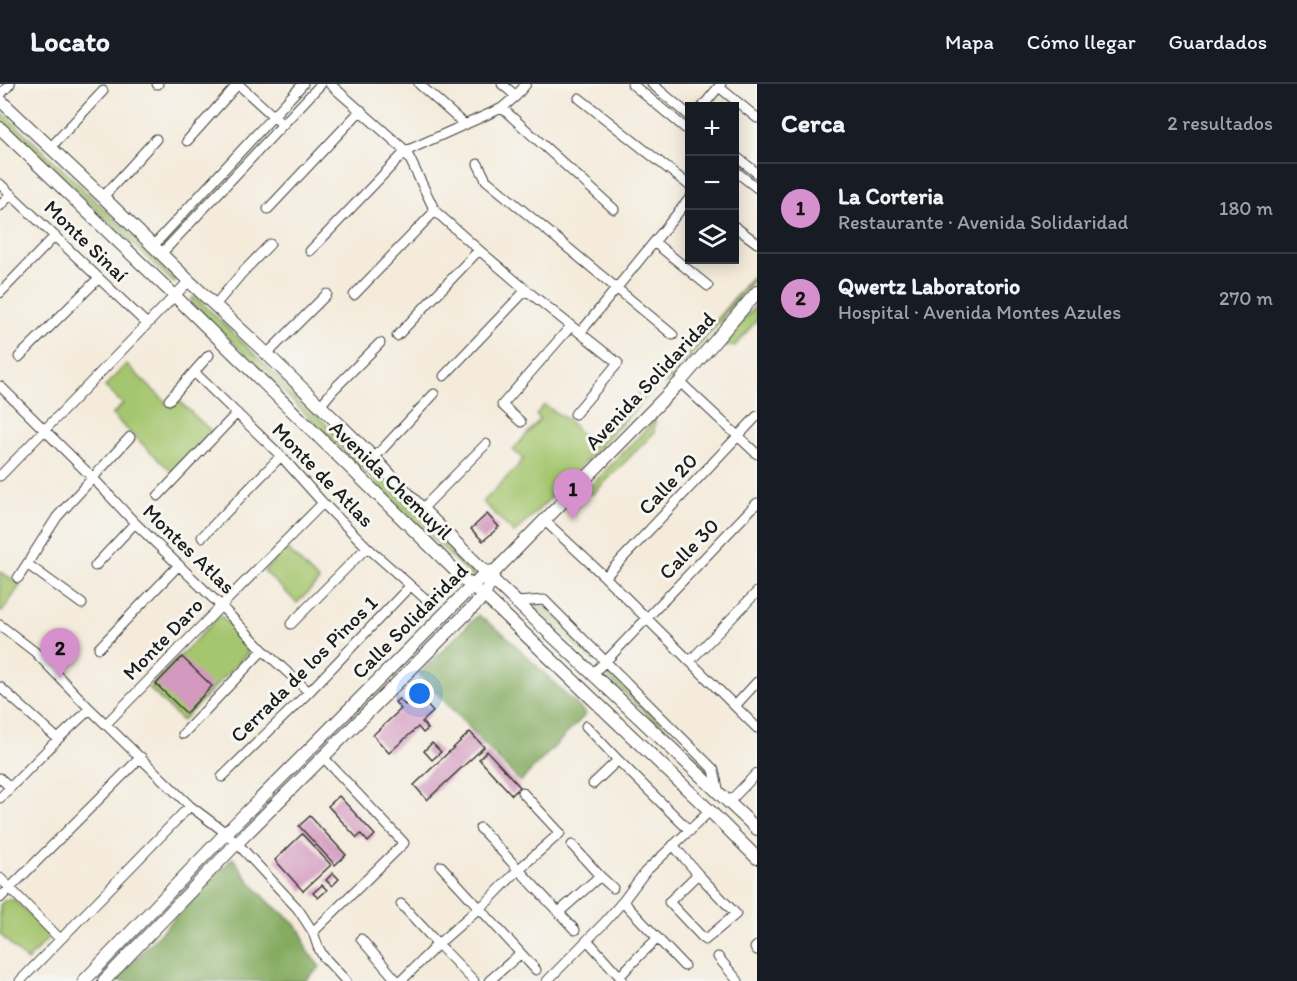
<!DOCTYPE html>
<html lang="es">
<head>
<meta charset="utf-8">
<style>
	:root { --surface:#171b24; --page:#242831; --text:#f1f3f6; --muted:#9ea1a6; --line:#363941; --accent:#d690ce }
	body { margin:0; font-family:Itim,sans-serif; background:var(--page); color:var(--text) }
	.controls { position:absolute; right:18px; top:18px; display:grid; overflow:hidden; border-radius:0px; box-shadow:0 3px 15px #0003 }
	.controls button { width:54px; height:54px; display:grid; place-items:center; padding:0; border:0; border-bottom:2px solid var(--line); background:var(--surface); color:var(--text); font:30px sans-serif }
	.you { position:absolute; left:420px; top:610px; width:21px; height:21px; margin:-15px; border:4px solid #fff; border-radius:50%; background:#1a73e8; box-shadow:0 0 0 9px #1a73e833 }
	.badge { display:grid; place-items:center; width:39px; height:39px; border-radius:50%; background:var(--accent); color:#111; font-size:20px; font-weight:700 }
	.pin { position:absolute; translate:-50% -50px; filter:drop-shadow(0 2px 3px #0008) }
	.pin::after { content:''; position:absolute; top:32px; width:21px; height:18px; background:inherit; clip-path:polygon(0 0,100% 0,50% 100%) }
	.list { margin:0; padding:0; list-style:none }
	h2 { display:flex; justify-content:space-between; align-items:center; height:78px; margin:0; padding:0 24px; font-size:26px }
	h2 small { font-size:20px; font-weight:400; color:var(--muted) }
	.list li { display:grid; grid-template-columns:39px 1fr auto; gap:18px; align-items:center; box-sizing:border-box; height:90px; padding:0 24px; border-top:2px solid var(--line) }
	.list b { display:block; font-size:22px; white-space:nowrap }
	.list p { margin:0; font-size:20px; white-space:nowrap; color:var(--muted) }
	.list em { font-size:20px; font-style:normal; color:var(--muted) }
	.icon { flex:none; width:33px; height:33px; fill:none; stroke:currentColor; stroke-width:2; stroke-linecap:round; stroke-linejoin:round }
	.map { position:relative; flex:none; width:757px; height:897px; overflow:hidden }
	header { display:flex; align-items:center; gap:36px; box-sizing:border-box; height:84px; padding:0 30px; background:var(--surface); border-bottom:2px solid var(--line) }
	header strong { font-size:28px }
	nav { display:flex; gap:33px; margin-inline-start:auto; font-size:21px }
	main { display:flex }
	aside { flex:1; background:var(--surface) }
	.map>svg:first-child { display:block }
	.green { fill:#a5c66e; stroke:#607145; stroke-width:1.5 }
	.forest { fill:#84ab61; stroke:#50643e; stroke-width:1.5 }
	.building { fill:#d399be }
	.lines { fill:none; stroke-linecap:round; stroke-linejoin:round }
	.minor-casing { stroke:#3c3b39; stroke-width:11 }
	.major-casing { stroke:#3c3b39; stroke-width:14 }
	.minor { stroke:#fff; stroke-width:9 }
	.major { stroke:#fff; stroke-width:12 }
	.labels { text-anchor:middle; stroke-width:6; stroke-linejoin:round; paint-order:stroke }
	.street-label { font-size:21px; fill:#1c1c1c; stroke:#f6f6f2 }
</style>
</head>
<body>
<header>
<strong>Locato</strong>
<nav><a>Mapa</a><a>Cómo llegar</a><a>Guardados</a></nav>
</header>
<main>
<div class="map">
<svg width="757" height="897" viewBox="0 0 757 897">
	<rect width="100%" height="100%" fill="#f6f6f2"/>
	<filter id="ink" filterUnits="userSpaceOnUse"><feTurbulence type="fractalNoise" baseFrequency=".0167" numOctaves="2"/><feDisplacementMap in="SourceGraphic" scale="12" xChannelSelector="R" yChannelSelector="G"/><feConvolveMatrix kernelMatrix="1 2 1 2 8 2 1 2 1" color-interpolation-filters="sRGB"/></filter>
	<filter id="wash" filterUnits="userSpaceOnUse"><feTurbulence type="fractalNoise" baseFrequency=".008" numOctaves="4" result="noise"/><feDisplacementMap in="SourceGraphic" scale="24" xChannelSelector="R" yChannelSelector="G"/><feGaussianBlur stdDeviation="1.35" result="paint"/><feColorMatrix in="noise" values="0 0 0 0 0 0 0 0 0 0 0 0 0 0 0 0 0 1.4 0 .05"/><feComposite in="paint" operator="in"/></filter>
	<g filter="url(#wash)">
		<rect width="100%" height="100%" fill="#f4ebdb"/>
		<path class="green" d="M0,26L174,191L176,194L174,199L0,35Z
			M757,187V191L673,293L665,300L663,299Z
			M196,213L477,488L472,493L191,217L192,214Z
			M757,220V236L735,262H721Z
			M126,280L171,323L178,316L212,348L173,389L112,331L123,320L105,303Z
			M645,302L653,306L559,406L514,449L483,418L517,383L523,375L513,366L540,335L536,331L544,321L568,336L588,357L594,358Z
			M655,336L654,349L593,410L584,409Z
			M286,464L319,497L297,519L264,487Z
			M0,488L21,500L2,528L0,527Z
			M533,522H544L597,573V576L593,577Z
			M220,531L253,563L182,637L149,604Z
			M607,584L712,691V693L603,588Z
			M13,815L46,846L48,854L27,877L0,850V821L5,816Z"/>
		<path class="forest" d="M478,531L504,550L586,630L520,698L419,590Z
			M233,774L251,799L271,820L289,834L302,848L307,867L320,883L305,897H114Z"/>
		<g id="blocks">
			<path class="building" d="M487,430L499,443L483,457L471,445Z
				M182,573L212,602L186,629L156,600Z
				M417,610L433,628L422,638L428,645L423,649L418,643L389,669L373,651L401,625L395,618L399,615L405,621Z
				M470,648L484,663L427,716L414,701Z
				M432,659L441,668L432,676L424,667Z
				M487,667L520,703L512,711L479,675Z
				M339,712L375,751L368,758L361,750L357,754L328,722Z
				M310,732L346,771L335,781L299,742Z
				M302,750L331,781L303,807L275,776Z
				M333,789L339,795L332,802L326,796Z
				M322,801L327,806L318,814L313,809Z"/>
		</g>
	</g>
	<g filter="url(#ink)">
		<use href="#blocks" fill-opacity="0" stroke="#3c3b39" stroke-width="1.5"/>
		<g class="lines">
			<defs>
				<path id="minor" d="M157,0H158
					M238,0L283,41
					M330,0L406,67L435,127L479,166L526,206L618,279L575,330
					M419,0L465,41
					M502,0L516,12
					M632,0L690,48
					M652,0L690,32
					M719,3L757,34
					M0,11L10,0
					M579,14L690,102
					M703,22L721,0
					M502,24L614,125
					M187,57L238,0
					M51,63L103,7
					M734,71L757,89
					M478,80L486,96L673,251
					M734,86L757,104
					M0,100L147,240
					M103,113L156,55
					M0,122L11,110
					M268,125L361,26
					M734,142L757,159
					M654,158L708,202
					M153,162L303,0
					M310,167L406,67L502,24L516,12L526,0
					M161,170L321,0
					M0,209L55,152
					M354,211L435,127
					M215,221L242,189L270,160
					M580,249L690,114
					M397,252L479,166
					M267,270L327,210
					M19,273L99,194
					M194,288L281,372L323,419L367,463L429,518
					M444,292L526,206
					M680,298L757,370
					M0,302L92,393L135,439L221,522L263,566L309,608
					M169,316L209,271
					M320,322L334,305L380,259
					M521,338L502,321L571,242
					M374,374L434,310
					M0,392L189,197
					M158,412L237,329
					M422,425L486,360
					M544,436L605,493L757,644
					M202,453L281,372
					M27,480L82,520
					M95,482L135,439
					M605,493L757,332
					M18,494L57,433L130,353
					M516,518L544,516L714,686L719,709
					M291,540L367,463
					M0,541L35,568L90,625L190,722L226,749L237,759L298,825L313,848L318,863L323,872L346,897
					M99,564L179,481
					M690,577L757,508
					M593,589L606,577L757,419
					M0,603L58,655
					M735,622L757,598
					M106,640L221,522L323,419
					M586,642L618,676L690,747
					M183,650L263,566
					M222,693L309,608L410,502
					M0,694L10,703
					M593,700L618,676
					M0,714L58,655L90,625
					M729,718L757,689
					M480,744L575,846
					M673,761L698,790L736,830L705,856L669,818L698,790
					M441,782L536,886
					M600,792L613,804
					M0,794L60,855
					M0,814L141,673
					M624,816L628,823L684,882
					M401,820L438,860L474,897
					M559,828L600,792L572,761
					M313,848L404,759L323,673
					M361,855L397,897
					M588,857L622,895
					M757,862L755,864L757,866
					M718,873L738,897
					M620,892L640,871L658,854
					M20,897L190,722
					M401,897L438,860L479,824L488,817L519,785L560,749L522,708
					M489,897L520,870
					M547,897L605,838L624,816L645,788L710,727"/>
				<path id="major" d="M0,16L103,113L189,197L267,270L374,374L422,425L492,495L757,745
					M0,44L175,212L472,503L490,517L710,727L757,774
					M84,897L226,749L486,488L494,487
					M104,897L237,759L484,512L495,487L680,298L757,208"/>
			</defs>
			<use href="#minor" class="minor-casing"/>
			<use href="#major" class="major-casing"/>
			<use href="#minor" class="minor"/>
			<use href="#major" class="major"/>
		</g>
	</g>
	<g class="labels">
		<g class="street-label">
			<text transform="translate(86 157) rotate(44)" y="7">Monte Sinaí</text>
			<text transform="translate(650 297) rotate(-47)" y="7">Avenida Solidaridad</text>
			<text transform="translate(323 391) rotate(46)" y="7">Monte de Atlas</text>
			<text transform="translate(391 396) rotate(44)" y="7">Avenida Chemuyil</text>
			<text transform="translate(668 400) rotate(-47)" y="7">Calle 20</text>
			<text transform="translate(189 465) rotate(44)" y="7">Montes Atlas</text>
			<text transform="translate(689 465) rotate(-46)" y="7">Calle 30</text>
			<text transform="translate(410 537) rotate(-45)" y="7">Calle Solidaridad</text>
			<text transform="translate(163 555) rotate(-46)" y="7">Monte Daro</text>
			<text transform="translate(304 585) rotate(-45)" y="7">Cerrada de los Pinos 1</text>
		</g>
	</g>
</svg>
<div class="controls">
<button>+</button>
<button>−</button>
<button><svg class="icon" aria-label="layers" viewBox="0 0 24 24"><path d="M12 4l9 5-9 5-9-5zM3 14l9 5 9-5"/></svg></button>
</div>
<div class="you"></div>
<div class="pin badge" style="left:573px;top:435px">1</div>
<div class="pin badge" style="left:60px;top:594px">2</div>
</div>
<aside>
<h2>Cerca<small>2 resultados</small></h2>
<ul class="list">
<li><span class="badge">1</span><div><b>La Corteria</b><p>Restaurante · Avenida Solidaridad</p></div><em>180 m</em></li>
<li><span class="badge">2</span><div><b>Qwertz Laboratorio</b><p>Hospital · Avenida Montes Azules</p></div><em>270 m</em></li>
</ul>
</aside>
</main>
</body>
</html>
